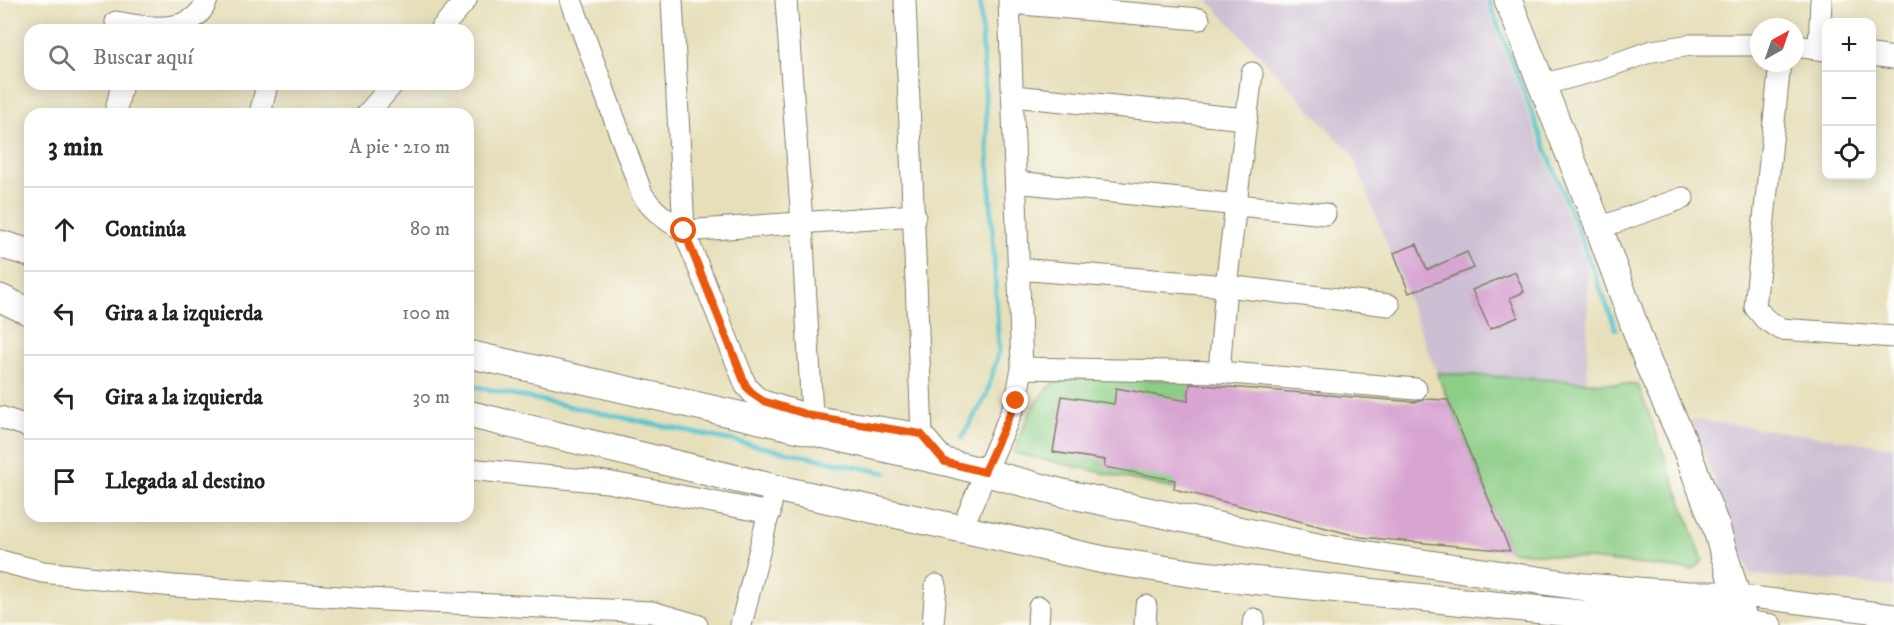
<!DOCTYPE html>
<html lang="es">
<head>
<meta charset="utf-8">
<style>
	:root { --surface:#fff; --page:#f6f6f6; --text:#222; --muted:#767676; --line:#e0e0e0 }
	body { margin:0; font-family:"IM FELL DW Pica",serif; background:var(--page); color:var(--text) }
	.controls { position:absolute; right:18px; top:18px; display:grid; overflow:hidden; border-radius:12px; box-shadow:0 3px 15px #0003 }
	.controls button { width:54px; height:54px; display:grid; place-items:center; padding:0; border:0; border-bottom:2px solid var(--line); background:var(--surface); color:var(--text); font:30px sans-serif }
	.compass { position:absolute; left:1750px; top:18px; width:54px; height:54px; border-radius:50%; background:var(--surface); box-shadow:0 3px 15px #0003; rotate:40deg }
	.stop { position:absolute; width:18px; height:18px; margin:-14px; border:4px solid #ea580c; border-radius:50%; background:#fff }
	.stop.end { background:#ea580c; border-color:#fff; box-shadow:0 2px 6px #0008 }
	.list { margin:0; padding:0; list-style:none }
	h2 { display:flex; justify-content:space-between; align-items:center; height:78px; margin:0; padding:0 24px; font-size:26px }
	h2 small { font-size:20px; font-weight:400; color:var(--muted) }
	.list li { display:grid; grid-template-columns:39px 1fr auto; gap:18px; align-items:center; box-sizing:border-box; height:84px; padding:0 24px; border-top:2px solid var(--line) }
	.list b { display:block; font-size:22px; white-space:nowrap }
	.list em { font-size:20px; font-style:normal; color:var(--muted) }
	.icon { flex:none; width:33px; height:33px; fill:none; stroke:currentColor; stroke-width:2; stroke-linecap:round; stroke-linejoin:round }
	.map { position:relative; flex:none; width:1894px; height:625px; overflow:hidden }
	.search { position:absolute; background:var(--surface); box-shadow:0 3px 15px #0003; left:24px; top:24px; width:450px; height:66px; display:flex; align-items:center; gap:15px; box-sizing:border-box; padding:0 21px; border-radius:18px; color:var(--muted); font-size:22px }
	.panel { position:absolute; background:var(--surface); box-shadow:0 3px 15px #0003; left:24px; top:108px; width:450px; height:414px; border-radius:18px }
	.map>svg:first-child { display:block }
	.industrial { fill:#ccbed3 }
	.green { fill:#8cce86; stroke:#547551; stroke-width:1.5 }
	.lines { fill:none; stroke-linecap:round; stroke-linejoin:round }
	.stream { stroke:#57c4cf; stroke-width:4.5 }
	.building { fill:#d8a4d2 }
	.minor-casing { stroke:#817e6b; stroke-width:23 }
	.major-casing { stroke:#817e6b; stroke-width:29 }
	.minor { stroke:#fff; stroke-width:21 }
	.major { stroke:#fff; stroke-width:27 }
	.route { stroke:#ea580c; stroke-width:8 }
</style>
</head>
<body>
<div class="map">
<svg width="1894" height="625" viewBox="0 0 1894 625">
	<rect width="100%" height="100%" fill="#fdfcf7"/>
	<filter id="ink" filterUnits="userSpaceOnUse"><feTurbulence type="fractalNoise" baseFrequency=".0167" numOctaves="2"/><feDisplacementMap in="SourceGraphic" scale="12" xChannelSelector="R" yChannelSelector="G"/><feConvolveMatrix kernelMatrix="1 2 1 2 8 2 1 2 1" color-interpolation-filters="sRGB"/></filter>
	<filter id="wash" filterUnits="userSpaceOnUse"><feTurbulence type="fractalNoise" baseFrequency=".008" numOctaves="4" result="noise"/><feDisplacementMap in="SourceGraphic" scale="24" xChannelSelector="R" yChannelSelector="G"/><feGaussianBlur stdDeviation="1.35" result="paint"/><feColorMatrix in="noise" values="0 0 0 0 0 0 0 0 0 0 0 0 0 0 0 0 0 1.4 0 .05"/><feComposite in="paint" operator="in"/></filter>
	<g filter="url(#wash)">
		<rect width="100%" height="100%" fill="#e6dfba"/>
		<path class="industrial" d="M1208,0H1484L1588,268L1587,382L1437,373L1352,154Z
			M1691,419L1894,447V588L1856,582L1750,575Z"/>
		<path class="green" d="M1437,373L1638,385L1703,560L1693,570L1510,551Z
			M1058,378L1191,380L1174,489L1014,453C1023,424 1035,398 1058,378Z"/>
		<g class="lines">
			<path class="stream" d="M1488,0L1616,329
				M468,385L886,473
				M962,437L986,396L999,351L980,0"/>
		</g>
		<g id="blocks">
			<path class="building" d="M1417,244L1427,270L1467,252L1474,268L1409,293L1394,253Z
				M1515,272L1524,292L1510,298L1518,317L1490,329L1472,290Z
				M1190,384L1415,402L1424,399L1448,400L1510,551L1361,537L1174,489L1175,480L1104,467L1105,460L1053,452L1062,396L1114,404L1116,388L1188,401Z"/>
		</g>
	</g>
	<g filter="url(#ink)">
		<use href="#blocks" fill-opacity="0" stroke="#817e6b" stroke-width="1.5"/>
		<g class="lines">
			<defs>
				<path id="minor" d="M571,0L642,194C653,211 666,220 684,231L915,215
					M672,0L684,231L746,386L754,395L763,401L812,416L922,434L946,462
					M786,0L802,223L812,416
					M905,0L922,434
					M1009,3L1199,19
					M116,22C146,28 194,36 207,0
					M440,30L466,0
					M1795,46L1826,50
					M1819,49L1821,0
					M1872,55L1894,58
					M1780,63L1755,307L1765,319L1781,329L1894,337
					M1541,85L1601,69L1652,51L1691,45H1759
					M1013,96L1246,119
					M115,114L122,84
					M260,114L266,89
					M367,114L393,84
					M1016,182L1325,214
					M1599,228L1683,198
					M1018,269L1226,286L1389,305
					M1022,368L1219,372L1416,389
					M1219,372L1226,286L1252,73
					M0,417L30,427
					M468,469L607,482L770,513
					M962,528L1016,401L1022,368L1009,0
					M0,561L43,572L173,586L385,600L652,612L697,625
					M1736,595L1894,615
					M1744,621L1771,625
					M741,625L772,500
					M933,625L936,585
					M1038,625L1039,607
					M1145,625L1146,606
					M1253,625L1254,619"/>
				<path id="major" d="M0,244L30,253
					M0,298L30,312
					M468,354L946,462L1063,493L1322,548L1585,587L1689,595H1736
					M468,414L775,488L1104,560L1203,575L1581,614L1744,621L1716,527L1681,436L1648,363L1599,228L1508,0"/>
			</defs>
			<use href="#minor" class="minor-casing"/>
			<use href="#major" class="major-casing"/>
			<use href="#minor" class="minor"/>
			<use href="#major" class="major"/>
		</g>
	</g>
	<g class="lines" filter="url(#ink)">
		<path class="route" d="M684,231L746,386L754,395L763,401L812,416L921,434L945,462L984,472L1016,401"/>
	</g>
</svg>
<div class="controls">
<button>+</button>
<button>−</button>
<button><svg class="icon" aria-label="locate" viewBox="0 0 24 24"><circle cx="12" cy="12" r="6"/><path d="M12 2v4M12 18v4M2 12h4M18 12h4"/></svg></button>
</div>
<svg class="compass" viewBox="-18 -18 36 36"><path d="M0-13l5 13h-10z" fill="#e53935"/><path d="M0 13l5-13h-10z" fill="#767676"/></svg>
<div class="stop" style="left:684px;top:231px"></div>
<div class="stop end" style="left:1016px;top:401px"></div>
<div class="search"><svg class="icon" aria-label="search" viewBox="0 0 24 24"><circle cx="10" cy="10" r="6"/><path d="M15 15l6 6"/></svg>Buscar aquí</div>
<section class="panel">
<h2>3 min<small>A pie · 210 m</small></h2>
<ul class="list">
<li><svg class="icon" aria-label="ahead" viewBox="0 0 24 24"><path d="M12 20V5M6 11l6-6 6 6"/></svg><div><b>Continúa</b></div><em>80 m</em></li>
<li><svg class="icon" aria-label="left" viewBox="0 0 24 24"><path d="M17 20v-9H6M10 6l-5 5 5 5"/></svg><div><b>Gira a la izquierda</b></div><em>100 m</em></li>
<li><svg class="icon" aria-label="left" viewBox="0 0 24 24"><path d="M17 20v-9H6M10 6l-5 5 5 5"/></svg><div><b>Gira a la izquierda</b></div><em>30 m</em></li>
<li><svg class="icon" aria-label="arrive" viewBox="0 0 24 24"><path d="M6 21V4h12l-3 4 3 4H6"/></svg><div><b>Llegada al destino</b></div></li>
</ul>
</section>
</div>
</body>
</html>
